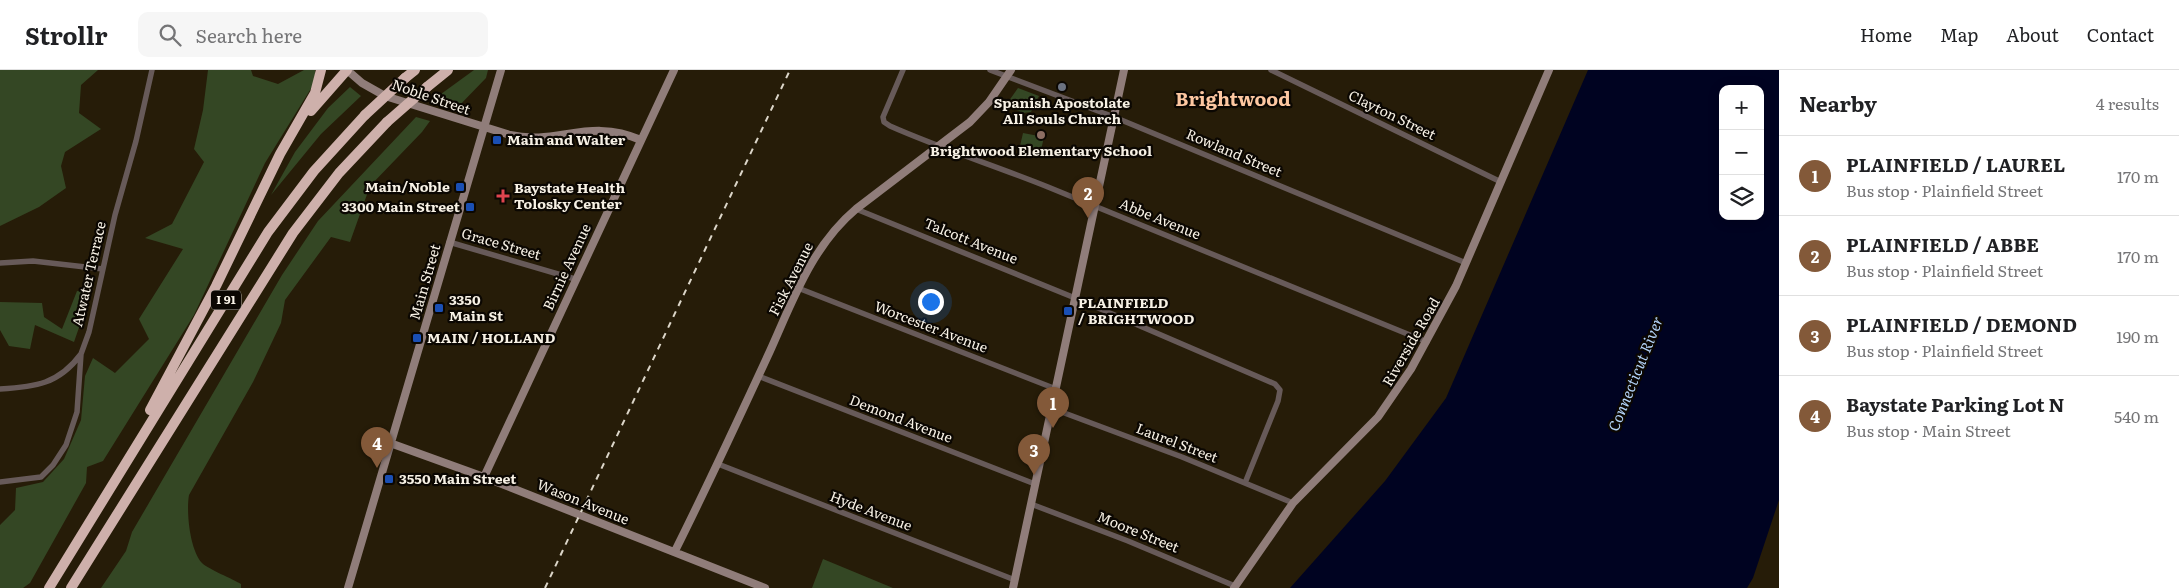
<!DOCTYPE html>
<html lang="en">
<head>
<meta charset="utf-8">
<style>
	:root { --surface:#fff; --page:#f6f6f6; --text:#202124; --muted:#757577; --line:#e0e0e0; --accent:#835939 }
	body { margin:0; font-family:Literata,serif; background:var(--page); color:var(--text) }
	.controls { position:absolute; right:15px; top:15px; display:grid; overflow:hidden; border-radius:10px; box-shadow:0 2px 12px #0003 }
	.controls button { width:45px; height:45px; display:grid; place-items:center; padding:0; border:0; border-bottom:1px solid var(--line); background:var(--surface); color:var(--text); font:25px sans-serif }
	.you { position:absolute; left:930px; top:231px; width:18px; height:18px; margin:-12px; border:4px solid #fff; border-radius:50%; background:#1a73e8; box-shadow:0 0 0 8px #1a73e833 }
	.badge { display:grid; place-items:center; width:32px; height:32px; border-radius:50%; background:var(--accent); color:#fff; font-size:16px; font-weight:700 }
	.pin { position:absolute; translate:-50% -41px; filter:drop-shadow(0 1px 2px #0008) }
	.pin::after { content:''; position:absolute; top:26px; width:18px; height:15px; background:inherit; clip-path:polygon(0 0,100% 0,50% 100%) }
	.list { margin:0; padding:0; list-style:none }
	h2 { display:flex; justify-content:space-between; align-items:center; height:65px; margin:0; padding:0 20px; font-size:21px }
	h2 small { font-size:16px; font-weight:400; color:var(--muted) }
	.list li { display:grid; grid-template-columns:32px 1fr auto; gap:15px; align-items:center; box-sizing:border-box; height:80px; padding:0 20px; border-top:1px solid var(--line) }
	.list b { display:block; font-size:19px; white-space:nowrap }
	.list p { margin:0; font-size:16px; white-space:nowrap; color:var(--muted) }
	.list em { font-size:16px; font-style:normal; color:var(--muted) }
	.icon { flex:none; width:28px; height:28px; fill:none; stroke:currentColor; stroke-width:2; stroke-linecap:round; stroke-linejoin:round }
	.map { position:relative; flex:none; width:1779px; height:518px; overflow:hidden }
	header { display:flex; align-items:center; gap:30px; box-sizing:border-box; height:70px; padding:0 25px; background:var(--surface); border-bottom:1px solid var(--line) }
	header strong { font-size:24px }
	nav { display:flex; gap:28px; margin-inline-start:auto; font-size:18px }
	.search { width:350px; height:45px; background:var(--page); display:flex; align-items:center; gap:12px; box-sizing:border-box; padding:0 18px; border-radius:10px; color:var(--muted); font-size:19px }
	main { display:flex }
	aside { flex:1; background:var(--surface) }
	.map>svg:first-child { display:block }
	.green { fill:#344724 }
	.water { fill:#000321; fill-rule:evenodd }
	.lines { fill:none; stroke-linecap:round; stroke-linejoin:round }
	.street { stroke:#675a59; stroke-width:5.5 }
	.secondary { stroke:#907d7a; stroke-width:8 }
	.highway { stroke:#ceb0ab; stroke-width:10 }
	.rail { stroke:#dcd6c9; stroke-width:2; stroke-dasharray:6 6; stroke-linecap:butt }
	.highway-bridge { stroke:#ceb0ab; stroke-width:10 }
	.worship-dot { fill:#6b7280; stroke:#0b0702; stroke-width:2 }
	.education-dot { fill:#8d6e63; stroke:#0b0702; stroke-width:2 }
	.transit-dot { fill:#1a4fb4; stroke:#0b0702; stroke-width:2 }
	.health-dot { fill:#e0444e; stroke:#0b0702; stroke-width:2 }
	.labels { text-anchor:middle; stroke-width:4.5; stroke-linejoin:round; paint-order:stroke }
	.shield { fill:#0b0702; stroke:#b0aba1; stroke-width:1 }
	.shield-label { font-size:12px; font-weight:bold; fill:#f7f1e5 }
	.street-label { font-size:14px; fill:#f7f1e5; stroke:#0b0702 }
	.poi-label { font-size:14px; font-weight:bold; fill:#f7f1e5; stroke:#0b0702; text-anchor:start }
	.water-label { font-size:15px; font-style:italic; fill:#b3d3f8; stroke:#0b0702 }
	.district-label { font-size:19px; font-weight:bold; fill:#fdc7a1; stroke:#0b0702 }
</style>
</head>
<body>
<header>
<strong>Strollr</strong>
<div class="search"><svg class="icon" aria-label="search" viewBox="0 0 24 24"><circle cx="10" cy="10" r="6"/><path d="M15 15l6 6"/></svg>Search here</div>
<nav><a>Home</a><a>Map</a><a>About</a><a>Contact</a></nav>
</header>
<main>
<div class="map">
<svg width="1779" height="518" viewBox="0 0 1779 518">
	<rect width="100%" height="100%" fill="#261c08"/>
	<path class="green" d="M0,0H98L81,15L79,43L101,59L65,82L61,96L66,118L39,137L0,156Z
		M208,0H251L253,6L278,14L304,0H315V12L265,93L194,245L103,391L87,397L86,413L30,513L23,518H0V455L15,440L16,418L43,412L64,389L81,350L85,306L93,288L115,303L149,269L139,249L183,179L145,168L172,154L204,92L194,79L203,40Z
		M474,0H488L486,8L456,39L430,32Z
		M350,17L361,26L321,64L271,125L295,82L328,38Z
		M1018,18L1039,26L1031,42L1023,43L1006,35Z
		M416,47L430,51L422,62L370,116L350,172L331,167L285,230L281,253L253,312L189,425C186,442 190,480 202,493C208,499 233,509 241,514V518H101L126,481L132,462L282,205L318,151Z
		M1023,63L1044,67L1041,80L1020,76Z
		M77,221L91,223L74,272L35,255L30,279L9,276L0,260V232L42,233L44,247L62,259Z
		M823,489L893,518H812Z"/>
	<path class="water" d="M1588,0H1779V430L1753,508L1747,518H1290L1385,411L1446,328ZM1723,19H1760V146H1723Z"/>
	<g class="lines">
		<path class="street" d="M903,0L883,47L884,52L890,56C942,79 996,96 1048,117L1427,272
			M990,0L1114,47L1466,193
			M1271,0L1501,112
			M856,139L1075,228L1275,314L1280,320L1278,331L1245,413
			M449,172L575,209
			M0,193L33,191L103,199
			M798,218L1056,319
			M758,306L1035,414
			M0,319C35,317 59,314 81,284
			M1051,338L1182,387L1293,433
			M718,394L1015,510
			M0,412L41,407L53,395L66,375L77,342L81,284L89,262L115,145L136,71L152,0
			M1031,434L1128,471L1235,516"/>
		<path class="secondary" d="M347,0L362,13L385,26L510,65C557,76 589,47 641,70
			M390,373L484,407L765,518
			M484,407L674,0
			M675,481C708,415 739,348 770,281C793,230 812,176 856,139L970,52L989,32L1011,0
			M348,518L501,0
			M1013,518L1124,0
			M1234,518L1293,433L1378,347L1411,299L1456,216L1549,0"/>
		<path class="highway" d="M405,8L415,0
			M427,17L448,0
			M311,41L347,0
			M150,340L216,216L280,84L315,23L321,0
			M49,518L268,162L314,101L365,45
			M71,518L293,163L339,103L387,52"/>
		<path class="rail" d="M545,518L790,0"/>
		<path class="highway-bridge" d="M365,45L405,8
			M387,52L427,17"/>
	</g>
	<circle class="worship-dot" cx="1062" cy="17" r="5"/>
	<circle class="education-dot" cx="1041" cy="65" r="5"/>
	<g class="transit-dot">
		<rect x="492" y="65" width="10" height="10" rx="2.5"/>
		<rect x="455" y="112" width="10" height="10" rx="2.5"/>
		<rect x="465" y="132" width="10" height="10" rx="2.5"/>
		<rect x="434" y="233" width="10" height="10" rx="2.5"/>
		<rect x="1063" y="236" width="10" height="10" rx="2.5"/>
		<rect x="412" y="263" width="10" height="10" rx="2.5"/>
		<rect x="384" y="404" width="10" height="10" rx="2.5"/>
	</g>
	<path class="health-dot" d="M500.5 118.5h5v5h5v5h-5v5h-5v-5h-5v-5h5z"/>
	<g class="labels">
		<rect class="shield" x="211" y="220.5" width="30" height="19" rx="4"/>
		<g class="shield-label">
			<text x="226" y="234">I 91</text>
		</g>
		<g class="street-label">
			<text transform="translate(431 27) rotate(19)" y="5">Noble Street</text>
			<text transform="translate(1392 45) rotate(26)" y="5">Clayton Street</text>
			<text transform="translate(1234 83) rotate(23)" y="5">Rowland Street</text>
			<text transform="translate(1160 149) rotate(22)" y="5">Abbe Avenue</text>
			<text transform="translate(971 171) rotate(22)" y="5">Talcott Avenue</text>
			<text transform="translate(501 174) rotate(16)" y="5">Grace Street</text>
			<text transform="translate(567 197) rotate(-65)" y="5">Birnie Avenue</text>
			<text transform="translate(89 204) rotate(-77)" y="5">Atwater Terrace</text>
			<text transform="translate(791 209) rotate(-63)" y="5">Fisk Avenue</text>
			<text transform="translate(425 212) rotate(-74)" y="5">Main Street</text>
			<text transform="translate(931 257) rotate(21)" y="5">Worcester Avenue</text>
			<text transform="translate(1411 272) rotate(-60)" y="5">Riverside Road</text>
			<text transform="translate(901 349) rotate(21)" y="5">Demond Avenue</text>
			<text transform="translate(1177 373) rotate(21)" y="5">Laurel Street</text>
			<text transform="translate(583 432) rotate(22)" y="5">Wason Avenue</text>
			<text transform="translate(871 441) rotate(21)" y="5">Hyde Avenue</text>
			<text transform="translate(1138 462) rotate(22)" y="5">Moore Street</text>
		</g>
		<g class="poi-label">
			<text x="1062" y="38" text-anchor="middle">Spanish Apostolate<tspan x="1062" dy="16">All Souls Church</tspan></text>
			<text x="507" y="75">Main and Walter</text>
			<text x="1041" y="86" text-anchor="middle">Brightwood Elementary School</text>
			<text x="450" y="122" text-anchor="end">Main/Noble</text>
			<text x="514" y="123">Baystate Health<tspan x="514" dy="16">Tolosky Center</tspan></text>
			<text x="460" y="142" text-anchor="end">3300 Main Street</text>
			<text x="449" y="235">3350<tspan x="449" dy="16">Main St</tspan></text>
			<text x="1078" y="238">PLAINFIELD<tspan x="1078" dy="16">/ BRIGHTWOOD</tspan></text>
			<text x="427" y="273">MAIN / HOLLAND</text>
			<text x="399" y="414">3550 Main Street</text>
		</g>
		<g class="water-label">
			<text transform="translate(1636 304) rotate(-68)" y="5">Connecticut River</text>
		</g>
		<g class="district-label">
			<text x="1233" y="36">Brightwood</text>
		</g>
	</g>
</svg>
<div class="controls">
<button>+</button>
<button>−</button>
<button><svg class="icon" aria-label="layers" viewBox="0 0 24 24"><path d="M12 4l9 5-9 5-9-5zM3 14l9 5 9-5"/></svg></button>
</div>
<div class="you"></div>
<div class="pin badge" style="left:1053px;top:358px">1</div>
<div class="pin badge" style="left:1088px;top:148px">2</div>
<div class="pin badge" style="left:1034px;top:405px">3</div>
<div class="pin badge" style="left:377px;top:398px">4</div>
</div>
<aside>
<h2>Nearby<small>4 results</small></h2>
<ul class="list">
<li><span class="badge">1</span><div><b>PLAINFIELD / LAUREL</b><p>Bus stop · Plainfield Street</p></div><em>170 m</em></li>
<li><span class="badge">2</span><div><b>PLAINFIELD / ABBE</b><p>Bus stop · Plainfield Street</p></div><em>170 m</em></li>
<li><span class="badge">3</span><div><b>PLAINFIELD / DEMOND</b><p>Bus stop · Plainfield Street</p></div><em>190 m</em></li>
<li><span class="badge">4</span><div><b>Baystate Parking Lot N</b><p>Bus stop · Main Street</p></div><em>540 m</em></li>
</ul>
</aside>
</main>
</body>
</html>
